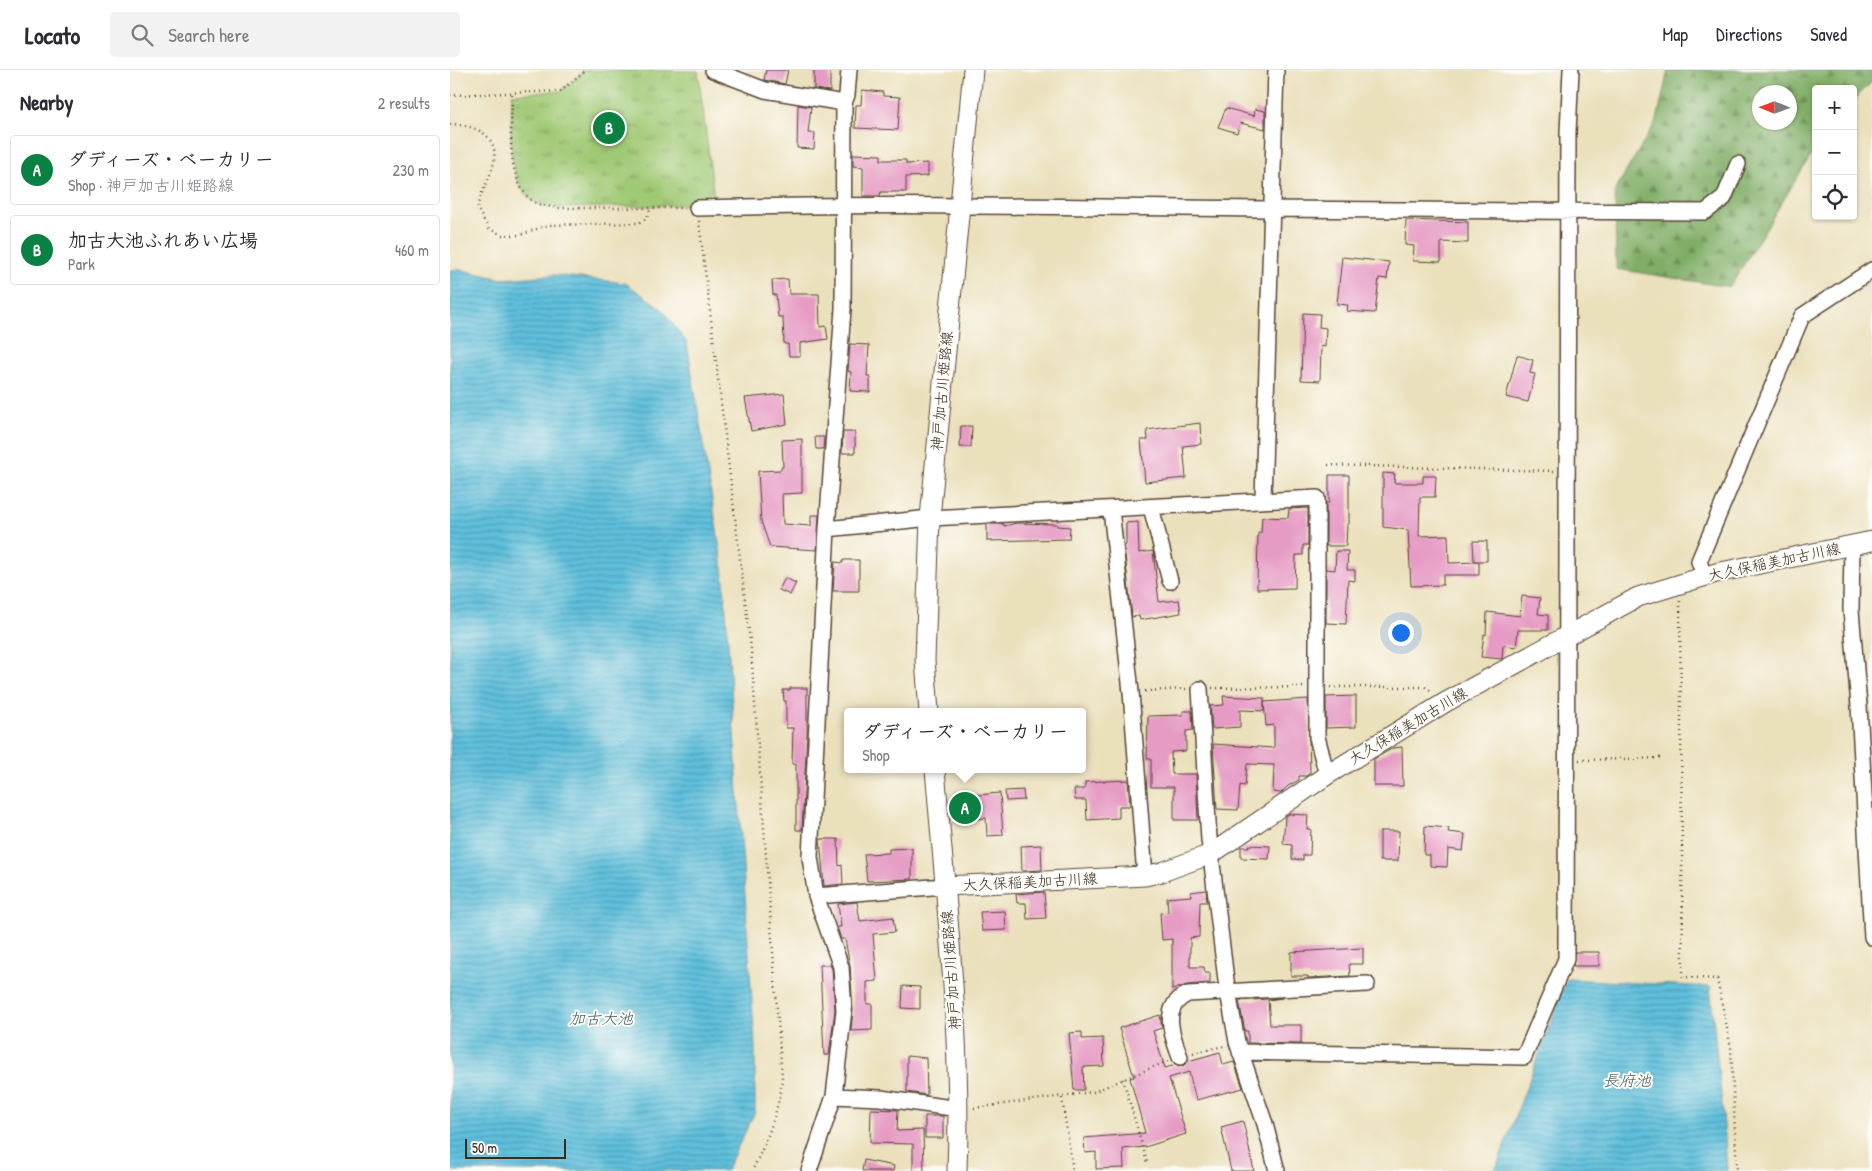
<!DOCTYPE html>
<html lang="en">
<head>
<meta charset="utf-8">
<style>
	:root { --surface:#fff; --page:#f2f2f3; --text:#2b2b33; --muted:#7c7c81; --line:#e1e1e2; --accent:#0b8043 }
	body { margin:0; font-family:"Patrick Hand","Klee One",sans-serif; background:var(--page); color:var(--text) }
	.controls { position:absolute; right:15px; top:15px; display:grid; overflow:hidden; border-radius:5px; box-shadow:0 1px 4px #0004 }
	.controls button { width:45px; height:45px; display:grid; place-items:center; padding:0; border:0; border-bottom:1px solid var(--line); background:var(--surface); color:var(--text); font:25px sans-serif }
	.compass { position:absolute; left:1302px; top:15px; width:45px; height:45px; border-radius:50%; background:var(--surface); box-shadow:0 1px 4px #0004; rotate:271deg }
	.scale { position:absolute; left:15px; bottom:12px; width:101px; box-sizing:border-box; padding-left:5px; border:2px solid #3b2a1e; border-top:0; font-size:14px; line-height:18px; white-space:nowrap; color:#3b2a1e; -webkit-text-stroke:4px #fdfcf7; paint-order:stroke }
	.you { position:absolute; left:950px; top:562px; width:18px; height:18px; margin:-12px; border:4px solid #fff; border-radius:50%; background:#1a73e8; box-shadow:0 0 0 8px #1a73e833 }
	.badge { display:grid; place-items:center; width:32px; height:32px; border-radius:50%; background:var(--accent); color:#fff; font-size:16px; font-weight:700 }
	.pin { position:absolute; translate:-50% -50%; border:2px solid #fff; box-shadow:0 1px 5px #0006 }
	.popup { position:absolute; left:394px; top:638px; width:242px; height:65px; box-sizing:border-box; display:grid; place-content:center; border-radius:5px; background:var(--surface); filter:drop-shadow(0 1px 4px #0005); font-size:16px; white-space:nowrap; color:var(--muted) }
	.popup b { font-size:19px; color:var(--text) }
	.popup::after { content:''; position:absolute; left:50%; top:100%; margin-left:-10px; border:10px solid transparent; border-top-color:var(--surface) }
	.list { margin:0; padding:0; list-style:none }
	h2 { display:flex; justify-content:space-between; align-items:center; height:65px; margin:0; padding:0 20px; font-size:21px }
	h2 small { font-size:16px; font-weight:400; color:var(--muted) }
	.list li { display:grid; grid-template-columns:32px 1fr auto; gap:15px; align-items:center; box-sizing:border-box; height:70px; margin:0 10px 10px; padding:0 10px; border:1px solid var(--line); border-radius:5px }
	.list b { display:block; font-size:19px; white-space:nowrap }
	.list p { margin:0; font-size:16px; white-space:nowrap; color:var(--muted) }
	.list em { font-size:16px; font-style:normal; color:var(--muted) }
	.icon { flex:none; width:28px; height:28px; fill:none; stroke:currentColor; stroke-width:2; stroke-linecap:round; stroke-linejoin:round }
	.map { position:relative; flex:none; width:1422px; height:1101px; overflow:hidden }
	header { display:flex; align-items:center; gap:30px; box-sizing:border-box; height:70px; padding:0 25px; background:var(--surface); border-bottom:1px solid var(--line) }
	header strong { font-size:24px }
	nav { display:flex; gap:28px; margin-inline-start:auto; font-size:18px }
	.search { width:350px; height:45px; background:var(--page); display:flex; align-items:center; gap:12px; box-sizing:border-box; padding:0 18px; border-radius:5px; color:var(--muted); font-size:19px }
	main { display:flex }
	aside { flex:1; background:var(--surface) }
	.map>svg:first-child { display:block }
	.forest { fill:url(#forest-firs); stroke:#5e6c42; fill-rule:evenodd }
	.park { fill:url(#park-tufts); stroke:#6e7a49 }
	.water { fill:url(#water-rules); stroke:#4c747d }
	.building { fill:#e69bc4 }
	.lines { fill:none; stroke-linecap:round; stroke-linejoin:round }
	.minor-casing { stroke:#554536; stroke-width:18 }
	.major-casing { stroke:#554536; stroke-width:21 }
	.path { stroke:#554536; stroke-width:2.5; stroke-dasharray:1 4; stroke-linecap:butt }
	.minor { stroke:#fff; stroke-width:15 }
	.major { stroke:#fff; stroke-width:19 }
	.labels { text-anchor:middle; stroke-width:4; stroke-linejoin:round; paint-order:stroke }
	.street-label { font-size:15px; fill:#3b2a1e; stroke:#fdfcf7 }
	.water-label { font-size:16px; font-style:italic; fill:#475e60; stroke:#fdfcf7 }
</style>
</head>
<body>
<header>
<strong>Locato</strong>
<div class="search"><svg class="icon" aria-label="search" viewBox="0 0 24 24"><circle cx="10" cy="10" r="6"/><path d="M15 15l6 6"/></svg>Search here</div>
<nav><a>Map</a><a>Directions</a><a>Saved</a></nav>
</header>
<main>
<aside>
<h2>Nearby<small>2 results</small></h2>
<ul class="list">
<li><span class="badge">A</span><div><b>ダディーズ・ベーカリー</b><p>Shop · 神戸加古川姫路線</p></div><em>230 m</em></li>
<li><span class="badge">B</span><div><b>加古大池ふれあい広場</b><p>Park</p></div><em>460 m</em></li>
</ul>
</aside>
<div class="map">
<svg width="1422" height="1101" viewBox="0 0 1422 1101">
	<defs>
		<pattern id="forest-firs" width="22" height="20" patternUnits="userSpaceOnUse" patternTransform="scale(1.25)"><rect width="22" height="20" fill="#80ad66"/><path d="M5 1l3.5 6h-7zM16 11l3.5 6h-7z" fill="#6a8d53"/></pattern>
		<pattern id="park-tufts" width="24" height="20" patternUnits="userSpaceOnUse" patternTransform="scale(1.25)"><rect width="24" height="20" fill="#a0c974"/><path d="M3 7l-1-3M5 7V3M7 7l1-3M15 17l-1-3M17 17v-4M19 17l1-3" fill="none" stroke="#84a35f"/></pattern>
		<pattern id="water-rules" width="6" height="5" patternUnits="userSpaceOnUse" patternTransform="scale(1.25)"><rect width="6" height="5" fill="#5ebfdc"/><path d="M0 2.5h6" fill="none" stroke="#4f9bb2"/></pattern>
	</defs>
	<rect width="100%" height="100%" fill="#fdfcf7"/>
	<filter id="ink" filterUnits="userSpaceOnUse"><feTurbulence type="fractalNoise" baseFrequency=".02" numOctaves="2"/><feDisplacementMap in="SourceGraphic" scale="10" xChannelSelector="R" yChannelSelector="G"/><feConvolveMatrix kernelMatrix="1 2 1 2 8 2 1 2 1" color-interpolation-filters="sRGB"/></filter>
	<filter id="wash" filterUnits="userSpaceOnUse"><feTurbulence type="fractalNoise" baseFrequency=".0096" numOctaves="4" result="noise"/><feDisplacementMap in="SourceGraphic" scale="20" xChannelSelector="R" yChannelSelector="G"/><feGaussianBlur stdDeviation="1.12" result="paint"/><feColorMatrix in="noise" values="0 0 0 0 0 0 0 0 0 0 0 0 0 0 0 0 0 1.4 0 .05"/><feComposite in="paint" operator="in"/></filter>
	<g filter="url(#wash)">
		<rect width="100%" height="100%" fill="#ebe0bc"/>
		<path class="forest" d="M1218,0H1422V12L1403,31V19H1366V77L1280,217L1166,199L1165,120L1207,50ZM1310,22H1340V52H1310Z"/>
		<path class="park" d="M135,0L248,1L265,134L108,138C97,136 84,135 77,126C55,100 62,55 62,24L111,21Z"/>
		<path class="water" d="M7,199L52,209L104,205L175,213L211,238L237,273L273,498L305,975V1042L276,1101H0V200Z
			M1117,909L1260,917L1275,1065L1277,1101H1045Z"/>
		<g id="blocks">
			<path class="building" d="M316,0H338L335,14L314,10Z
				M364,0H380V21L364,19Z
				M412,20L433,22V26L450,27L448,60L405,58L406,35H411Z
				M348,35L361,37L358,63H365L364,79L347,78Z
				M776,38L804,46L805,39L815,41V59L790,53L787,63L768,57Z
				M403,84L431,85V90H456V94L478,93V106L456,107V122H431L430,126H413V97L403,96Z
				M956,150L1018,152V173L991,172V192L963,191L964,176L955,175Z
				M892,187L939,192L937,209L929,208L925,243L897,241L898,235L887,234Z
				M338,209L339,224H369L370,257L376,256L378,269L350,273V286H339L338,274H334L333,247H328L326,225H323L322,210Z
				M853,243L870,244L869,257L876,258L875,277L871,276L870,311L851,310Z
				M400,274L419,275L417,306H420V322L400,321L401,302L398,301Z
				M1067,285L1083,290L1080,303L1085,304L1078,332L1056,327Z
				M334,324L337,354L301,361L295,328Z
				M750,353L751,374L733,376L736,408L695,412L691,370H698L697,360Z
				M511,356H522L521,377H510Z
				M393,362H405V383H392Z
				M365,367H374L373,379H366Z
				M352,369V423L332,424L333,454L361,456V445H369L367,480L320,477L311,451L308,401L331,400V397H333L332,370Z
				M933,403L945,404L944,413H973V406H986L985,427H970L969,466L998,465L999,493L1029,492V505H993V515L961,516L958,460L933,457Z
				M879,405H899V454H897L896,476H876V433H879Z
				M858,438V475H853V485H846L845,518L807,519L808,463H811L812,447L838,448L839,439Z
				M688,452L689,483L703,481L709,532L729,530L731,543L690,550L689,546L682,547L674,476L676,475V453Z
				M567,453L607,454V456L620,457L619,469L537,471V454H554V456Z
				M1023,471H1037V491H1024Z
				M886,481H898L897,500H905V511L898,510L896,554L876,553V499L885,500Z
				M393,490H409V521H383L385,492L393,493Z
				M335,508L346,513L340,525L329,520Z
				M1072,526L1090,528L1088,544L1098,545V560H1068L1066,577L1053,575L1052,589L1031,587L1034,564L1036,565L1037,542L1070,546Z
				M340,618H357V663L352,760H346V694H342L343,658H336V631H334L333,620H340Z
				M773,626L814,628V641L790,640V657L762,659L760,636L774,635Z
				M906,626V657L876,658V627Z
				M858,629L860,703L856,706H849V710L838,716L831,723L823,722L824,695L797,694L795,716L790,715L788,740L767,739L763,674L824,678V655L816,656L814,632Z
				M733,641H742L743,660L736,661V681L721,682L722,704H746L748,750H724V717H701V689H697L698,646L733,645Z
				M952,677L953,716H924V689L943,678Z
				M678,710L680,736H669V748L637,750L636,730H625L624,719H635V712Z
				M573,720L574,730L556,731L555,721Z
				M550,723L553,765L537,766L536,748L506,751L504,727Z
				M839,744L858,745L857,759H861L860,785H853V790L842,789V775L833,774L835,747Z
				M975,756L999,758L998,762L1015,764L1013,781L998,779L997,797L980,796V785H974Z
				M930,761H949L948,791H930Z
				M370,769H388L389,796L392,795L393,814L374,816Z
				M591,775L592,800L572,801L571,776Z
				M799,775L820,776L819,789L791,788V777H799Z
				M462,778V809L417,811L414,784L439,783V779Z
				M756,820L757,832H750L749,867L740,868V897H754L755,903H760V913L737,915L722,920V869L712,870L710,843L718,842L717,828L741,826V822Z
				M594,822L596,848L577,849L576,833H567L566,824Z
				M407,832L410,851L443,847L445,862L423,864L427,911L417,912V934H422V960L401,961L403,940L400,896L395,869H391L387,857H391L388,834Z
				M555,841L556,860L532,861L530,842Z
				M913,878V894H899L900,906L858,908V906H841V882Z
				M1125,882H1149V896H1123Z
				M370,895H380L382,899L385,940L379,985H374Z
				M453,916L470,917V939L452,938Z
				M832,928L818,930L820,955H851V974L798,973V961H795L789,931Z
				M710,945L712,958L703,961L715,998L726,995L733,996L738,991L770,982L773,995L784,992L793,1018L746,1030L739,1002L719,1008L736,1064L695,1077L673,1079L674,1098L646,1099V1082L635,1083L634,1068L695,1063L680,1008L684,1007L669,958Z
				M632,962V969L653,968L654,996L633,997L634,1020H624L619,963Z
				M457,986L476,988L477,1025L457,1022Z
				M421,1039L448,1040L447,1061L473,1060L474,1101H463V1074L420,1073Z
				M475,1046H493V1068H475Z
				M793,1051L804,1101H781L771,1057Z
				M414,1090L444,1096L443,1101H412Z"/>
		</g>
	</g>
	<g filter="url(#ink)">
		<use href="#blocks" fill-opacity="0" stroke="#554536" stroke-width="1"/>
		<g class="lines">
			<defs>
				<path id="minor" d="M263,0L315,20L394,33
					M247,138C438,133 629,137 820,139C965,141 1110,141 1255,142L1274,128L1288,94
					M813,429L826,0
					M701,437L720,511
					M661,439L681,622L695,806
					M377,459L480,448L867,428V667L877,705
					M1402,475L1401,540L1409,636L1422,867
					M1254,507L1249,491L1352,246L1422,200
					M750,619L759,769L776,910L787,972L815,1054L827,1101
					M366,826L495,816
					M790,982L1074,987L1116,889L1118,62L1121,0
					M730,987C722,965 710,936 738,924L917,914
					M384,1026L430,1028L509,1039
					M359,1101L384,1026L394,940L391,897L366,826L360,787L377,459L393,239L394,33L397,25L399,0"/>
				<path id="major" d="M479,642L475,590L480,448L523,0
					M485,699C496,831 512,969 507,1101
					M495,816L695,806L712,802L761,784L877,705L996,632L1188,527L1266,503L1422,471"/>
			</defs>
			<use href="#minor" class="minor-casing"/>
			<use href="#major" class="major-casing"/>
			<path class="path" d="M62,24C62,55 55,100 77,126C84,135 97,136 108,138H235
				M0,25L111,21L135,0
				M0,54C29,55 54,68 41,102C36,115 30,125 27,138L39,159L53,165H70L98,155L189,153L197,148L201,137
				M249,151L301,579L332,1007C329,1042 317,1070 302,1101
				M878,395L1104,401
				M1230,531L1233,907L1267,909L1281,978L1287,1101
				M880,617H975L983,622
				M762,618L854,617
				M695,621L737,619
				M1129,690L1214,688
				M743,983L774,976
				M673,1009L697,1092
				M612,1028L623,1101
				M524,1038L643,1022L718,991"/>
			<use href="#minor" class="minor"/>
			<use href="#major" class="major"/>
		</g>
	</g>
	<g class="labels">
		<g class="street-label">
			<text transform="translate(492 321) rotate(-85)" y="5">神戸加古川姫路線</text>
			<text transform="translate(1324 492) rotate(-12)" y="5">大久保稲美加古川線</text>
			<text transform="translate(958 656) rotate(-31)" y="5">大久保稲美加古川線</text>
			<text transform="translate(580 812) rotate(-3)" y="5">大久保稲美加古川線</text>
			<text transform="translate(501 900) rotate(-94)" y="5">神戸加古川姫路線</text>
		</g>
		<g class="water-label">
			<text x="151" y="954">加古大池</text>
			<text x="1177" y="1016">長府池</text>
		</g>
	</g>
</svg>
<div class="controls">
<button>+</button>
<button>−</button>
<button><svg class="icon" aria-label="locate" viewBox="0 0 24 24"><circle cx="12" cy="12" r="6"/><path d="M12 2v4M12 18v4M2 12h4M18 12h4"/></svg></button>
</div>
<svg class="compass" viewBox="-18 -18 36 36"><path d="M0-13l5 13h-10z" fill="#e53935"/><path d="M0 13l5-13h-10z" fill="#7c7c81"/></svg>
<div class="scale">50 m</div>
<div class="you"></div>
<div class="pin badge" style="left:515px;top:738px">A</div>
<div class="popup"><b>ダディーズ・ベーカリー</b>Shop</div>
<div class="pin badge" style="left:159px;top:58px">B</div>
</div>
</main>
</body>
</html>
